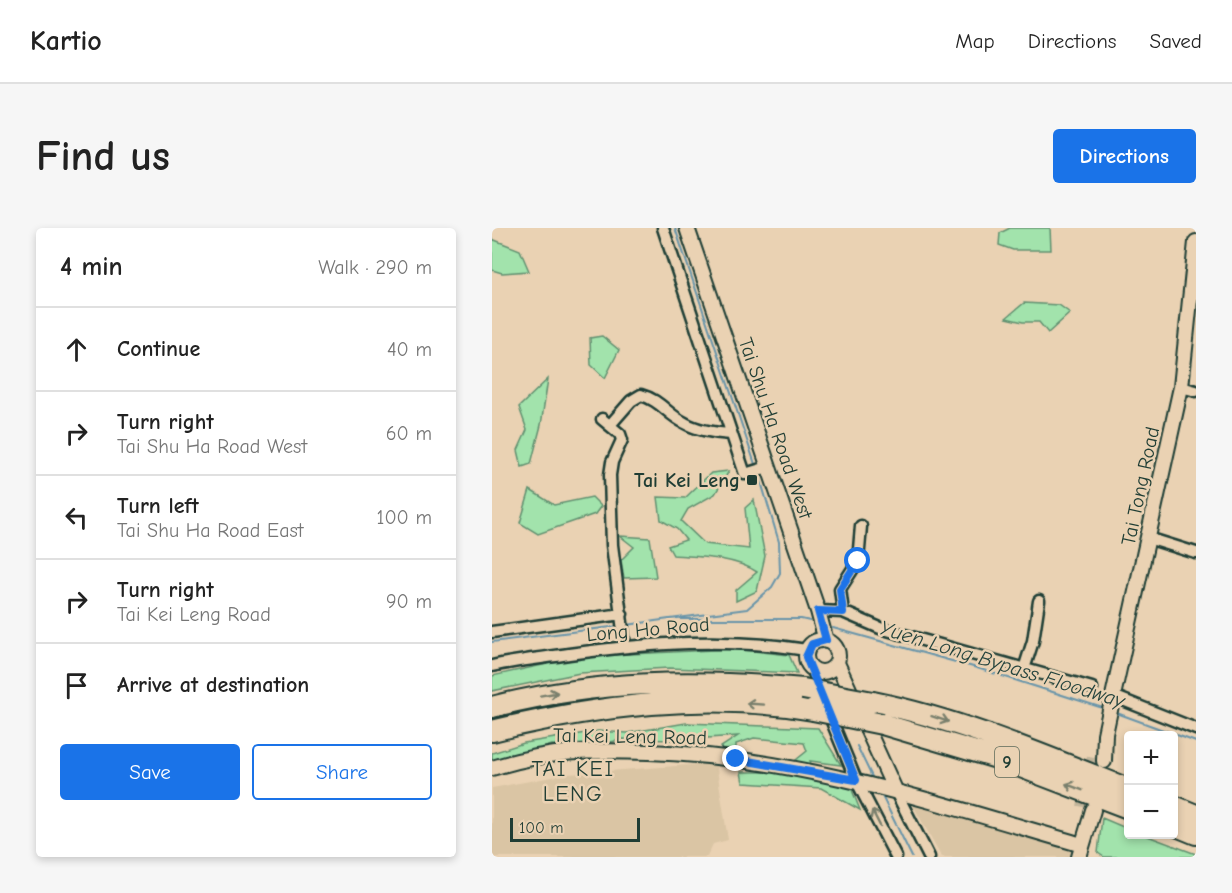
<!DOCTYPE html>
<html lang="en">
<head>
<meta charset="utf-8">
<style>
	:root { --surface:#fff; --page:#f6f6f6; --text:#222; --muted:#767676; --line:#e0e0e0; --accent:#1a73e8 }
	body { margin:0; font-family:"Comic Neue",sans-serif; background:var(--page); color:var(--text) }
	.controls { position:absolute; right:18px; bottom:18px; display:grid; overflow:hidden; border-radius:6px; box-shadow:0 3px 9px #0003 }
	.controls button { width:54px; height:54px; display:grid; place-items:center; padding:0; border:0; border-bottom:2px solid var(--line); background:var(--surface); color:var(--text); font:30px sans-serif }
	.scale { position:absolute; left:18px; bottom:15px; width:130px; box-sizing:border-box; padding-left:6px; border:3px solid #1f3d34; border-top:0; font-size:16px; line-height:21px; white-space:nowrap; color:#1f3d34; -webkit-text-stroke:4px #ead2b3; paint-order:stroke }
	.stop { position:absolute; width:18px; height:18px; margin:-14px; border:4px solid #1a73e8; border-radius:50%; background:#fff }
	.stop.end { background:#1a73e8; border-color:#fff; box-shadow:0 2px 6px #0008 }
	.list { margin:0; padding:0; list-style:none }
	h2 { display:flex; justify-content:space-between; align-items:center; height:78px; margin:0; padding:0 24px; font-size:26px }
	h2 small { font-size:20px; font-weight:400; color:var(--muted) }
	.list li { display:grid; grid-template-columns:39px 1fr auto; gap:18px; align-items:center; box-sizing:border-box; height:84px; padding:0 24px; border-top:2px solid var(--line) }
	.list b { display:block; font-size:22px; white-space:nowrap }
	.list p { margin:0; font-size:20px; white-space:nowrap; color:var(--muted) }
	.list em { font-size:20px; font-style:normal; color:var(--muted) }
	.actions { display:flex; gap:12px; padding:18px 24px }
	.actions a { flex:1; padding:14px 0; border:2px solid var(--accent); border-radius:6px; text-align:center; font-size:21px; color:var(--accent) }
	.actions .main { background:var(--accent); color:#fff }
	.icon { flex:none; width:33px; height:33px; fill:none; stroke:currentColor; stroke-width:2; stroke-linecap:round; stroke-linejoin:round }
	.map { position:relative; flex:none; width:704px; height:629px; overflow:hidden; border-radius:6px }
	header { display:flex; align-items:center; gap:36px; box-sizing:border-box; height:84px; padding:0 30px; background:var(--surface); border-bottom:2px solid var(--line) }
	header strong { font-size:28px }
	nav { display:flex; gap:33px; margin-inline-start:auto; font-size:21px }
	.intro { display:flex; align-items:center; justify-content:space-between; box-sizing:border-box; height:144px; padding:0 36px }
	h1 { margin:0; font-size:42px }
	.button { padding:15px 27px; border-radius:6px; background:var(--accent); color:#fff; font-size:21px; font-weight:700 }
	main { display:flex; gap:36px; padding:0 36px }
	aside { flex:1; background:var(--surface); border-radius:6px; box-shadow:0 3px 9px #0003 }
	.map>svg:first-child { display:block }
	.built { fill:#dac5a4 }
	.green { fill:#a2e3ac; stroke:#609070; stroke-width:1.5 }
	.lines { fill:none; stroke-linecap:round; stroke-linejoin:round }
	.stream { stroke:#6995aa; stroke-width:2 }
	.tertiary-tunnel { stroke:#c1b49a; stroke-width:14; stroke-dasharray:14 7; stroke-linecap:butt }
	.minor-casing { stroke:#1f3d34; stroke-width:15 }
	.tertiary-casing { stroke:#1f3d34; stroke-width:18 }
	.motorway-casing { stroke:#1f3d34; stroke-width:24 }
	.minor { stroke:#ead2b3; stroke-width:10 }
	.tertiary { stroke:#ead2b3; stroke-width:14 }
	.motorway { stroke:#ead2b3; stroke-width:20 }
	.motorway-bridge-casing { stroke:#1f3d34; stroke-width:24; stroke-linecap:butt }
	.motorway-bridge { stroke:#ead2b3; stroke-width:20 }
	.oneway { stroke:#7a806d }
	.route { stroke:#1a73e8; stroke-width:8 }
	.poi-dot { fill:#1f3d34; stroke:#ead2b3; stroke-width:2 }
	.labels { text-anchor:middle; stroke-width:5; stroke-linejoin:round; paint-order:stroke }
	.shield { fill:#ead2b3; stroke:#5c6a5a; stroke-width:1.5 }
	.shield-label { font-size:18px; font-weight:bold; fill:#1f3d34 }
	.street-label { font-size:20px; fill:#1f3d34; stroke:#ead2b3 }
	.poi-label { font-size:20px; font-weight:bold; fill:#1f3d34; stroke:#ead2b3; text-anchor:end }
	.water-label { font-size:21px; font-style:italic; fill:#25443e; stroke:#ead2b3 }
	.quarter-label { font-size:22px; letter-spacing:1.5px; fill:#1f3d34; stroke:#ead2b3 }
</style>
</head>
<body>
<header>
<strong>Kartio</strong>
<nav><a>Map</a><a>Directions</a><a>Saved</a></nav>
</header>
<div class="intro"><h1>Find us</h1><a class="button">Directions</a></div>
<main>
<aside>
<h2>4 min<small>Walk · 290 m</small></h2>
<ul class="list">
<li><svg class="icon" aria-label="ahead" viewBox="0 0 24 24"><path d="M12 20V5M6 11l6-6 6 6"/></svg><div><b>Continue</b></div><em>40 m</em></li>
<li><svg class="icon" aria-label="right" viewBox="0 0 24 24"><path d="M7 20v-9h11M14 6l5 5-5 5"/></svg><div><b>Turn right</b><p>Tai Shu Ha Road West</p></div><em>60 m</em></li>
<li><svg class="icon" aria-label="left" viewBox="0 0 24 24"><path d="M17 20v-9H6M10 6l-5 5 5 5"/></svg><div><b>Turn left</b><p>Tai Shu Ha Road East</p></div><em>100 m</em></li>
<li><svg class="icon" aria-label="right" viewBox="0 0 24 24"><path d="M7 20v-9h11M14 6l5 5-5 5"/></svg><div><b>Turn right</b><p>Tai Kei Leng Road</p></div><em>90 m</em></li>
<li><svg class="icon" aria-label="arrive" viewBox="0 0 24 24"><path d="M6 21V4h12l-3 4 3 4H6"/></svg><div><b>Arrive at destination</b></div></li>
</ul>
<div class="actions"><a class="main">Save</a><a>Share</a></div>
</aside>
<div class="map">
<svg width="704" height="629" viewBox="0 0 704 629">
	<rect width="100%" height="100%" fill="#ead2b3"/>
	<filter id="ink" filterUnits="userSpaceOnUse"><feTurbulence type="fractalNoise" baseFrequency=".0167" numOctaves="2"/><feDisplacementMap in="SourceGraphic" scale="12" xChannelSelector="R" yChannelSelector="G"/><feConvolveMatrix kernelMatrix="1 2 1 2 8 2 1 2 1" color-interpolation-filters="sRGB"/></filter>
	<g filter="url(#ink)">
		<path class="built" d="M224,535L236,612L221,616L215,629H0V560L77,546Z
			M418,572L582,619L578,629H450Z"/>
		<path class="green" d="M518,0H558L559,22H521L507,17L508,5Z
			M0,11L28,22L37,43L10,45L0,42Z
			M532,75L567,77L578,85L556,105L547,94H531L514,90Z
			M110,108L127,122L113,150L99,137L98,110Z
			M56,151L49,197L39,236L30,239L26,222L35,202L27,179Z
			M237,243L223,266L196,281L189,293L213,316L257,321L253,280L262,272L273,328L265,363L244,373V362L265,344C242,329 208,329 181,327L176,318L194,312L185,301L169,292L166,269L193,270L219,245Z
			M38,262L62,277L100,269L109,278L103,286L46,306L28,295Z
			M128,308L158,310L164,349L132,350L129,332L142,319Z
			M243,421L297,427L305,445L177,440L88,445L0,463V448L74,432L118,427Z
			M194,495L326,500L349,537L318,533L324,548L358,557L368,582L329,560L251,555L249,544H289L315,523L312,515L262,510L244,516V531L231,532L229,519L246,508L185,512L131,511L103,518L60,517L0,536V525L32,515L106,503L135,505Z
			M610,590L636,601V606L653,607L704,626V629H612L606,625Z"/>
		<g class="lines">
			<path class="stream" d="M183,0L264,239
				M178,391L255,381L280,359L288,345L287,314L267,247
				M189,391H309L318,393
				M135,397L177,391
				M341,400L485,440L614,481
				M0,414L127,398
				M622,484L704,514
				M365,518L382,553
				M389,566L420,629"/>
			<path class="tertiary-tunnel" d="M592,579L602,529"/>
			<defs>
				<path id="minor" d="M171,0L253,246L276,239
					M689,159L704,163
					M110,191L128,206L130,212L120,234L118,247L120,317L133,418
					M118,197L139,173L149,167C168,172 176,187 193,195C207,203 223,205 239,206
					M656,310L704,325
					M326,383L351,384L388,400L600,460
					M351,384L348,361L366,333L369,298
					M0,404L130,386
					M0,438C25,432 52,430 77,426C158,415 235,409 315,422
					M321,441L329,467
					M532,441L541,413L547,373
					M621,468L704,501
					M336,484L364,552L404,629
					M403,562L437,629"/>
				<path id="tertiary" d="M195,0L326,383L334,413
					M314 428a16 16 0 1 1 32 0a16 16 0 1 1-32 0Z
					M345,435L403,562
					M612,533L613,506L621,468L689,159L704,14
					M0,540C59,522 96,522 157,524C309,529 445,575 590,617
					M587,629L601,582"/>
				<path id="motorway" d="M381,474C469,492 553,528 636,561
					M0,479C105,452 204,451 311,461
					M390,496L508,531L636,580
					M0,503C104,478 214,463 321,482
					M682,578L704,587
					M682,597L704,606"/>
			</defs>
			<use href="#minor" class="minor-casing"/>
			<use href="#tertiary" class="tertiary-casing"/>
			<use href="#motorway" class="motorway-casing"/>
			<use href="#minor" class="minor"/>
			<use href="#tertiary" class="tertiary"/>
			<use href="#motorway" class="motorway"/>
			<defs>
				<path id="motorway-bridge" d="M311,461L381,474
					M321,482L390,496"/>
			</defs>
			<use href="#motorway-bridge" class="motorway-bridge-casing"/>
			<use href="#motorway-bridge" class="motorway-bridge"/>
		</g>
		<defs><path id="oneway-shaft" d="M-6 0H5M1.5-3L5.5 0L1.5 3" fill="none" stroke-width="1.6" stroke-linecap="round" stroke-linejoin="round" transform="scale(1.5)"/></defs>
		<g class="oneway">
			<use href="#oneway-shaft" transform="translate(57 466) rotate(-10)"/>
			<use href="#oneway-shaft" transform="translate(263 476) rotate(-176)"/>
			<use href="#oneway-shaft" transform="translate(448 491) rotate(18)"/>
			<use href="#oneway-shaft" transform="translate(582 559) rotate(-159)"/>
			<use href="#oneway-shaft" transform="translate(384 590) rotate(-117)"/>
		</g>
	</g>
	<g class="lines" filter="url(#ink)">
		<path class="route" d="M244,531L364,552L314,429L320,416L334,412L326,383L351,384L348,361L366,333"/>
	</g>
	<rect class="poi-dot" x="254" y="246" width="12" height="12" rx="3"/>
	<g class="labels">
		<rect class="shield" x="503" y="519" width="24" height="30" rx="4.5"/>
		<g class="shield-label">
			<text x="515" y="540">9</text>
		</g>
		<g class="street-label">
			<text transform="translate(284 200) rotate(71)" y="7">Tai Shu Ha Road West</text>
			<text transform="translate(648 258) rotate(-78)" y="7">Tai Tong Road</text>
			<text transform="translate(156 401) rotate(-5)" y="7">Long Ho Road</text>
			<text transform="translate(138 508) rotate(1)" y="7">Tai Kei Leng Road</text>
		</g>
		<g class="poi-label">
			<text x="248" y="259">Tai Kei Leng</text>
		</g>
		<g class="water-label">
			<text transform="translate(510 436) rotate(17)" y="7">Yuen Long Bypass Floodway</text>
		</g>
		<g class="quarter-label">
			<text x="81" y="548">TAI KEI<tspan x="81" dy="25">LENG</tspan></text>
		</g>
	</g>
</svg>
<div class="controls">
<button>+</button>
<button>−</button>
</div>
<div class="scale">100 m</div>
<div class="stop" style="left:366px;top:333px"></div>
<div class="stop end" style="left:244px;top:531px"></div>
</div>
</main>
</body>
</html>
